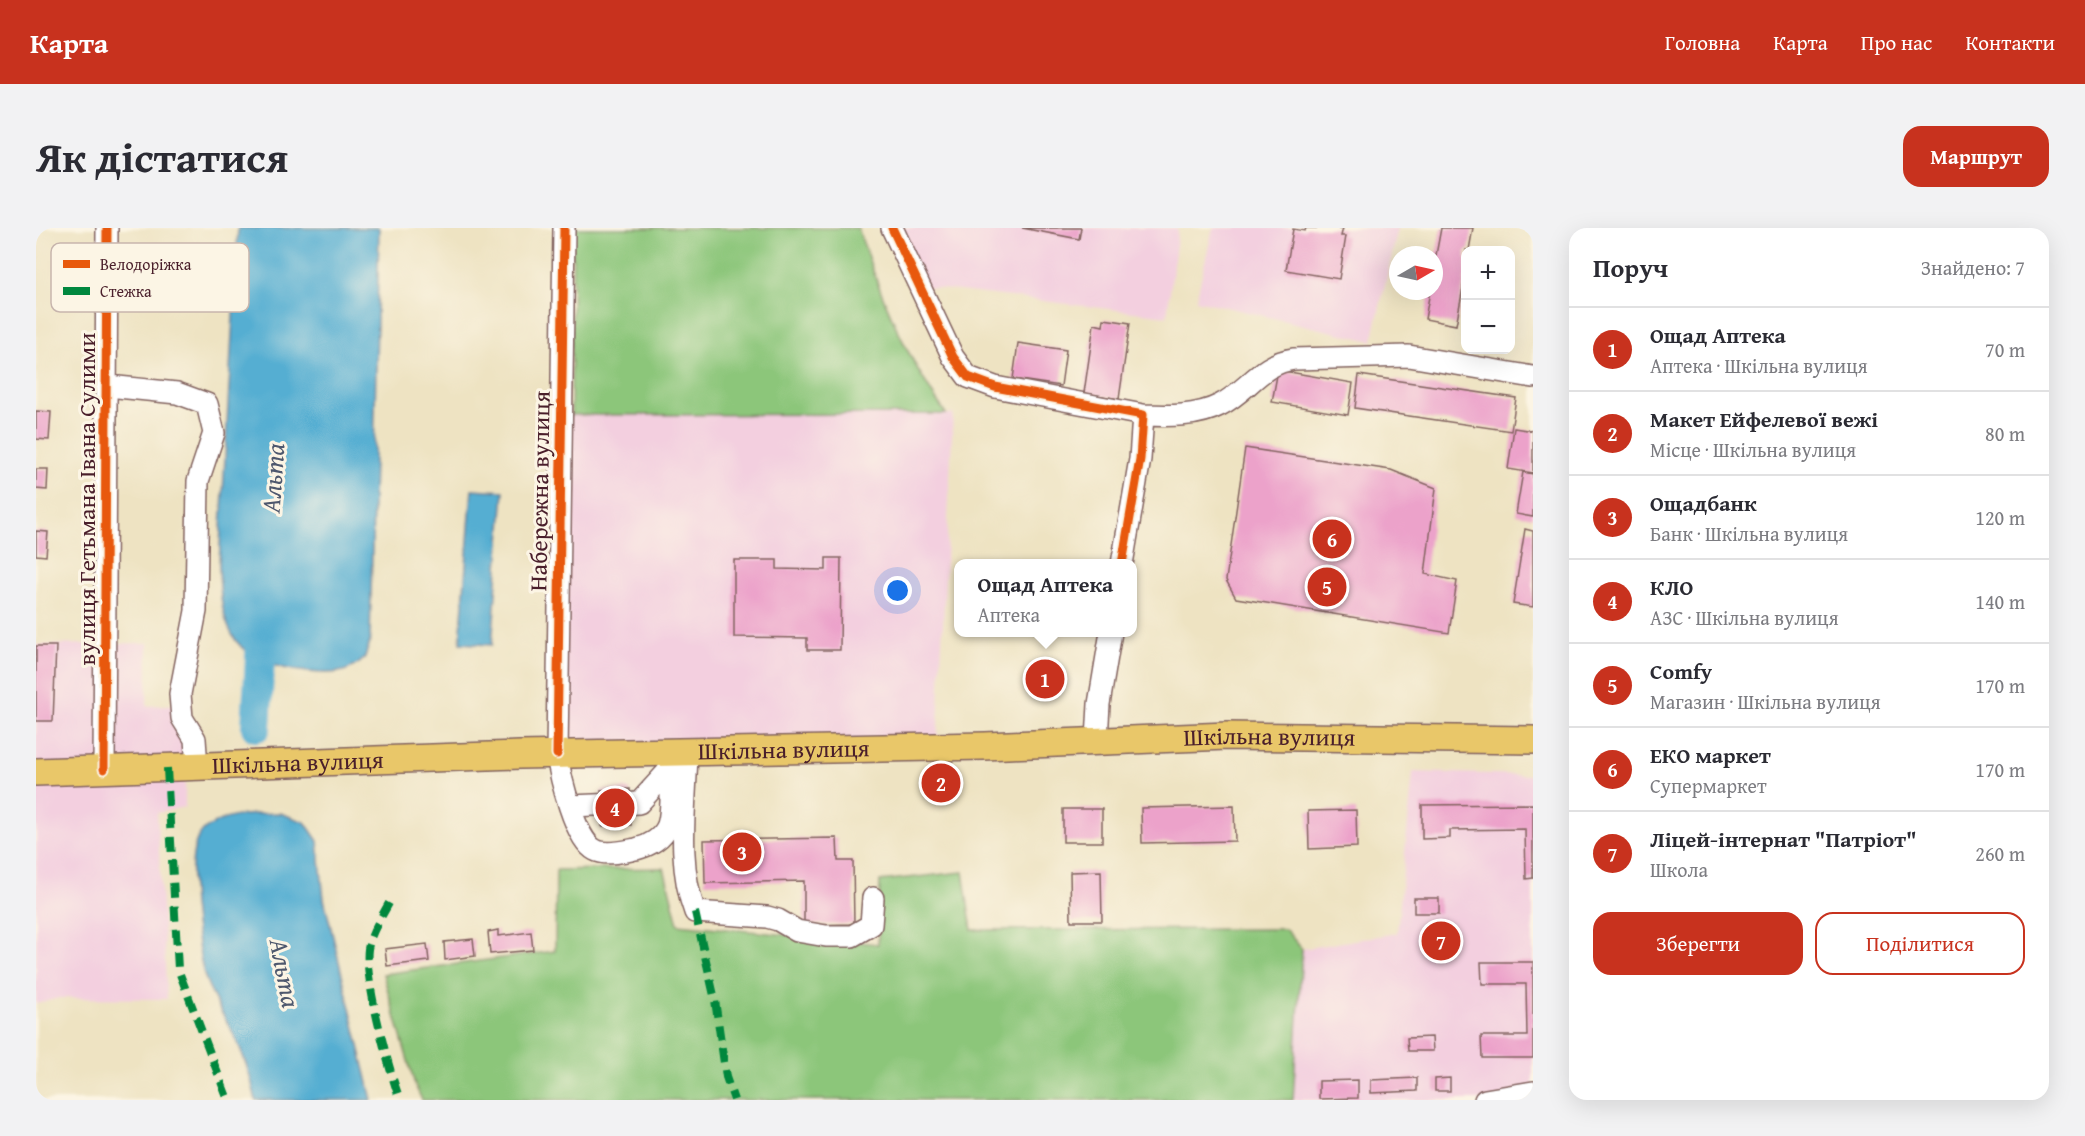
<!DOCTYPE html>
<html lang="uk">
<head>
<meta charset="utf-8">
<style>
	:root { --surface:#fff; --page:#f2f2f3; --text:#2b2b33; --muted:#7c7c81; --line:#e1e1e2; --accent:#c8321e }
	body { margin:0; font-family:"Gentium Book Plus",serif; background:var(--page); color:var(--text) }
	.controls { position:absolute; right:18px; top:18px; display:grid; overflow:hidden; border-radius:12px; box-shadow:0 6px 24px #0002 }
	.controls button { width:54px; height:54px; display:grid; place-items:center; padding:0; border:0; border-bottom:2px solid var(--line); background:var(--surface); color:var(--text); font:30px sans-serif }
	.compass { position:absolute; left:1353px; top:18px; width:54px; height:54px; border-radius:50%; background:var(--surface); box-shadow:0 6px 24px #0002; rotate:81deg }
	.you { position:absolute; left:862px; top:363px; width:21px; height:21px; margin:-15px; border:4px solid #fff; border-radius:50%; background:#1a73e8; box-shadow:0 0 0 9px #1a73e833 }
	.badge { display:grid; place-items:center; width:39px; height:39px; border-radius:50%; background:var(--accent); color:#fff; font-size:20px; font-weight:700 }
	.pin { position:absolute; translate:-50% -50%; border:3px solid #fff; box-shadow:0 2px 6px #0006 }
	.popup { position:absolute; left:918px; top:331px; width:183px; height:78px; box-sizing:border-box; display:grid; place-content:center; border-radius:12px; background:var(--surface); filter:drop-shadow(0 2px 4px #0005); font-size:20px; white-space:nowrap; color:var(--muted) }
	.popup b { font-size:22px; color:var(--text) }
	.popup::after { content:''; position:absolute; left:50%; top:100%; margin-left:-12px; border:12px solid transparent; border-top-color:var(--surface) }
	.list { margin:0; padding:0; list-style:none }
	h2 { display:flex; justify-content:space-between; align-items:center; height:78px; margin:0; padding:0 24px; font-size:26px }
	h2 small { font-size:20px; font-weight:400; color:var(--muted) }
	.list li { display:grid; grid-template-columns:39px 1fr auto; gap:18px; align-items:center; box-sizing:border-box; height:84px; padding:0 24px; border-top:2px solid var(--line) }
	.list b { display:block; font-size:22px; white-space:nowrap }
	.list p { margin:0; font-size:20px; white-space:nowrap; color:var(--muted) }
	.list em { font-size:20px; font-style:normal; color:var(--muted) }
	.actions { display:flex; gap:12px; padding:18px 24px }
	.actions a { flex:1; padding:14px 0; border:2px solid var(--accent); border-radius:18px; text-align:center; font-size:21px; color:var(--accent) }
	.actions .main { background:var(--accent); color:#fff }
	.map { position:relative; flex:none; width:1497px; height:872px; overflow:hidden; border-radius:18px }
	header { display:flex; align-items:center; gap:36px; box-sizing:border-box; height:84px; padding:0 30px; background:var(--accent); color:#fff }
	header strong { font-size:28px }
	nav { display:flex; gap:33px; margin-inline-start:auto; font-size:21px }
	.intro { display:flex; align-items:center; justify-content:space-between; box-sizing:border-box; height:144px; padding:0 36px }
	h1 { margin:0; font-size:42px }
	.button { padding:15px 27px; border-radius:18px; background:var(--accent); color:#fff; font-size:21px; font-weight:700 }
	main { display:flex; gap:36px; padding:0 36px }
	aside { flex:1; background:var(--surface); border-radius:18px; box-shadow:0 6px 24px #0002 }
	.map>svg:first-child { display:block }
	.built { fill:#f3cfdf }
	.green { fill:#8cc67a; stroke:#6b7252; stroke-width:1.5 }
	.water { fill:#55aed2; stroke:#50667e; stroke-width:1.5 }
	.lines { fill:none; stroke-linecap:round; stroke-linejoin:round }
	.river { stroke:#55aed2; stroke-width:30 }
	.building { fill:#eca2ca }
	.minor-casing { stroke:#836460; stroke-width:24 }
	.major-casing { stroke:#836460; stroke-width:30 }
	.minor { stroke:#fff; stroke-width:21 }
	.major { stroke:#e9c769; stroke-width:27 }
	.quiet { stroke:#00873e; stroke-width:8; stroke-dasharray:15 8; stroke-linecap:butt }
	.cycleway-casing { stroke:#fcf5e5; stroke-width:13 }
	.cycleway { stroke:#e8590c; stroke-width:9 }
	.labels { text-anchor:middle; stroke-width:6; stroke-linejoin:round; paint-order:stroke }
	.street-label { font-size:24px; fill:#4a1f2b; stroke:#fcf5e5 }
	.water-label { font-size:26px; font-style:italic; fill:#4e586e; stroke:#fcf5e5 }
	.key { fill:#fcf5e5; stroke:#c7b5ad; stroke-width:1.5 }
	.key-label { font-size:16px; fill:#4a1f2b }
</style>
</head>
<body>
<header>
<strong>Карта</strong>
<nav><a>Головна</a><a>Карта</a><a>Про нас</a><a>Контакти</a></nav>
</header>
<div class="intro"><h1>Як дістатися</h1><a class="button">Маршрут</a></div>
<main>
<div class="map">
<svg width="1497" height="872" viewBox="0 0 1497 872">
	<rect width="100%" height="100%" fill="#fcf5e5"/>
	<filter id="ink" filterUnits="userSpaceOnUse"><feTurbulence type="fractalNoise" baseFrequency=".0167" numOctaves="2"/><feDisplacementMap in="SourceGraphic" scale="12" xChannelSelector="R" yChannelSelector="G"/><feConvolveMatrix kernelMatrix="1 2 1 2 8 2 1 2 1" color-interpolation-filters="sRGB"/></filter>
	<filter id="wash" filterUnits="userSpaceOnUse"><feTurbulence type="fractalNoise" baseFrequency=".008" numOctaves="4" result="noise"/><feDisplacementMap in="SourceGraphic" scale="24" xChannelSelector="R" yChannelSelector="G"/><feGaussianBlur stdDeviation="1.35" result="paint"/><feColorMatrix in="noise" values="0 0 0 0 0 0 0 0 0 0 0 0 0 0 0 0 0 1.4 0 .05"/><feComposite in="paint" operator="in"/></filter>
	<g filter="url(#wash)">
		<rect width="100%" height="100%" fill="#eee3c2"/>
		<path class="built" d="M857,0H1142L1131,88L882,58Z
			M1177,0H1362L1336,113L1160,72Z
			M917,186L901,519L521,526L525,187Z
			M112,415L111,478L150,476L149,579L121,585L131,771L23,770L0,776V417Z
			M1377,544L1497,547V864L1450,872H1257L1266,721L1361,705Z"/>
		<path class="green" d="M537,0H822C844,67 869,128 910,186L535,187Z
			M628,640L642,696L842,716L844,653L927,644L936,702L1249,701L1266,721L1257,872H386L379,857L347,746L519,723L520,642Z"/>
		<path class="water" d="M202,0H343L334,414L328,431C311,447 294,446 272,444C199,436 184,406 183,336Z
			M436,261L468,263L456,417L424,415Z
			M244,585L269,594L282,613L288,671L336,872H220C215,850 208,827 198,807C188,788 176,770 169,749C161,723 146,626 165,605C184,585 219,586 244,585Z"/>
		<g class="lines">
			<path class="river" d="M220,499L226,395"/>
		</g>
		<g id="blocks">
			<path class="building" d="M986,0H1045L1043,11Z
				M1270,0H1307L1305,8H1310L1303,51L1250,42L1257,1L1269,3Z
				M1405,0H1437L1433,22H1430V44L1420,97L1389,91L1394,63H1398V38Z
				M1068,91L1094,95L1083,171L1048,165L1058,96L1067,98Z
				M982,115L1030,122L1025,158L977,151Z
				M1242,142L1317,155L1312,187L1236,174Z
				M1323,147L1480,170L1475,203L1319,180Z
				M0,183L15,184L13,212L0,211Z
				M1478,200L1497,203V245L1472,241Z
				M1209,220L1355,242L1400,260L1389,346L1421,353L1413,405L1200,370L1190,352Z
				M0,241H12L11,262L0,261Z
				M1487,244L1497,246V289L1480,286Z
				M1489,301L1497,303V379L1477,376Z
				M0,303L12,304L10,328L0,327Z
				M790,330H805L804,422H771V410L698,409V332H741V341L790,342Z
				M0,418H20L17,493H0Z
				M594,561L595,597L566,598L565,562Z
				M1497,576V650L1490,651L1489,601L1414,602V610L1386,611V577Z
				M1198,578L1199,613L1106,615L1105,580Z
				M1027,581H1066V614H1027Z
				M1320,582L1321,619L1273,621L1272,583Z
				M801,610L802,633H817L818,696L768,697V653L669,655L668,612Z
				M1065,643L1066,693H1035L1034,644Z
				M1378,670H1403V685H1378Z
				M462,702V708L495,704L497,722L454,726L452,704Z
				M437,711L439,728L409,732L408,714Z
				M391,716L393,733L351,738L349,721Z
				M1445,734H1497V830H1446L1445,808H1491L1490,756H1446Z
				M1396,809L1397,823H1372L1371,810Z
				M1381,850V863L1335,865V852Z
				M1414,850V863H1399V851Z
				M1322,852V870L1283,871V853Z"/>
		</g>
	</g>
	<g filter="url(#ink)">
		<use href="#blocks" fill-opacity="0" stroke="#836460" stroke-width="1.5"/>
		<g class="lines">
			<defs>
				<path id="minor" d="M528,0L521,526C524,548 539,612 559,622C570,628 589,623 600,621C613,618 627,610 632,597C638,578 634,543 634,523
					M856,0L917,129L932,149L959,159L1107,187L1104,231L1086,336
					M72,158L141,165L171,176L178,205L162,253L160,383L144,466L146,490L159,511L161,539
					M1107,187C1132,188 1161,189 1184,177C1212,163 1225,135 1258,131L1373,128L1497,149
					M1061,512L1063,476L1075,404
					M651,523C650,575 640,634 659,684L731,689L742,692L761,703L790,708H816L835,697L837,670
					M68,541L71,0
					M535,578L603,575L634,541
					M1449,872L1497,864"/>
				<g id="major">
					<path id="s1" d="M0,544L484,527L949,518L1191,508L1497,512"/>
				</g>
			</defs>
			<use href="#minor" class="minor-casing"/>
			<use href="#major" class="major-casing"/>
			<use href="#minor" class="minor"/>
			<use href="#major" class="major"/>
			<path class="quiet" d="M131,540L142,741L192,872
				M353,675C345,690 335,704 332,721C328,751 353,842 364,872
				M659,684L679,772L690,849L698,872"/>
			<defs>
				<path id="cycleway" d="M856,0L917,129L932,149L959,159L1107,187L1104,231L1086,336
					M521,526L528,0
					M68,541L71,0"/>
			</defs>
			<use href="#cycleway" class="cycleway-casing"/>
			<use href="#cycleway" class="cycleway"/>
		</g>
	</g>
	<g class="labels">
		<g class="street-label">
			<text transform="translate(504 263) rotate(-89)" y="8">Набережна вулиця</text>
			<text transform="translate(51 271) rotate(-90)" y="8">вулиця Гетьмана Івана Сулими</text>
			<text dy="8" stroke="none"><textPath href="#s1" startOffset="1234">Шкільна вулиця</textPath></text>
			<text dy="8" stroke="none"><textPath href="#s1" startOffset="748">Шкільна вулиця</textPath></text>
			<text dy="8" stroke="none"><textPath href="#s1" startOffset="262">Шкільна вулиця</textPath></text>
		</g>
		<g class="water-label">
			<text transform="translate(237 250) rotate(-86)" y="9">Альта</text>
			<text transform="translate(249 745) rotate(79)" y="9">Альта</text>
		</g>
	</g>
	<rect x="15" y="15" width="198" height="69" rx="9" class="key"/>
	<rect x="27" y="32" width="27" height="8" fill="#e8590c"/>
	<rect x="27" y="59" width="27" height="8" fill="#00873e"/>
	<g class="key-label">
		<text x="64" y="42">Велодоріжка</text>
		<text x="64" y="69">Стежка</text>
	</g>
</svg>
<div class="controls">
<button>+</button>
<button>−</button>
</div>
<svg class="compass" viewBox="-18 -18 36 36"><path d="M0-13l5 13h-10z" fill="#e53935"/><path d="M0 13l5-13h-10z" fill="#7c7c81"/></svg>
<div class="you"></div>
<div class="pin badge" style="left:1009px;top:451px">1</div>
<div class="popup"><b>Ощад Аптека</b>Аптека</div>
<div class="pin badge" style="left:905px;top:555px">2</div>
<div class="pin badge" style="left:706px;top:624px">3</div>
<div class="pin badge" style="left:579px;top:580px">4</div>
<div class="pin badge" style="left:1291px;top:359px">5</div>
<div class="pin badge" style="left:1296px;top:311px">6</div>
<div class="pin badge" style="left:1405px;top:713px">7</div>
</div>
<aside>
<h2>Поруч<small>Знайдено: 7</small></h2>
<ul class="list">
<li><span class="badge">1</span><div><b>Ощад Аптека</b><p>Аптека · Шкільна вулиця</p></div><em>70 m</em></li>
<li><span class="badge">2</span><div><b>Макет Ейфелевої вежі</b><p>Місце · Шкільна вулиця</p></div><em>80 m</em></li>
<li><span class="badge">3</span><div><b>Ощадбанк</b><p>Банк · Шкільна вулиця</p></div><em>120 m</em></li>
<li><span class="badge">4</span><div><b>КЛО</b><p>АЗС · Шкільна вулиця</p></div><em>140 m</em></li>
<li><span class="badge">5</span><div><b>Comfy</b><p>Магазин · Шкільна вулиця</p></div><em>170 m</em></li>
<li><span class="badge">6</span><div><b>ЕКО маркет</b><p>Супермаркет</p></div><em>170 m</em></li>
<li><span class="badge">7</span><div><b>Ліцей-інтернат &quot;Патріот&quot;</b><p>Школа</p></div><em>260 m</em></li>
</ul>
<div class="actions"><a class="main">Зберегти</a><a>Поділитися</a></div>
</aside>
</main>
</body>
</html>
